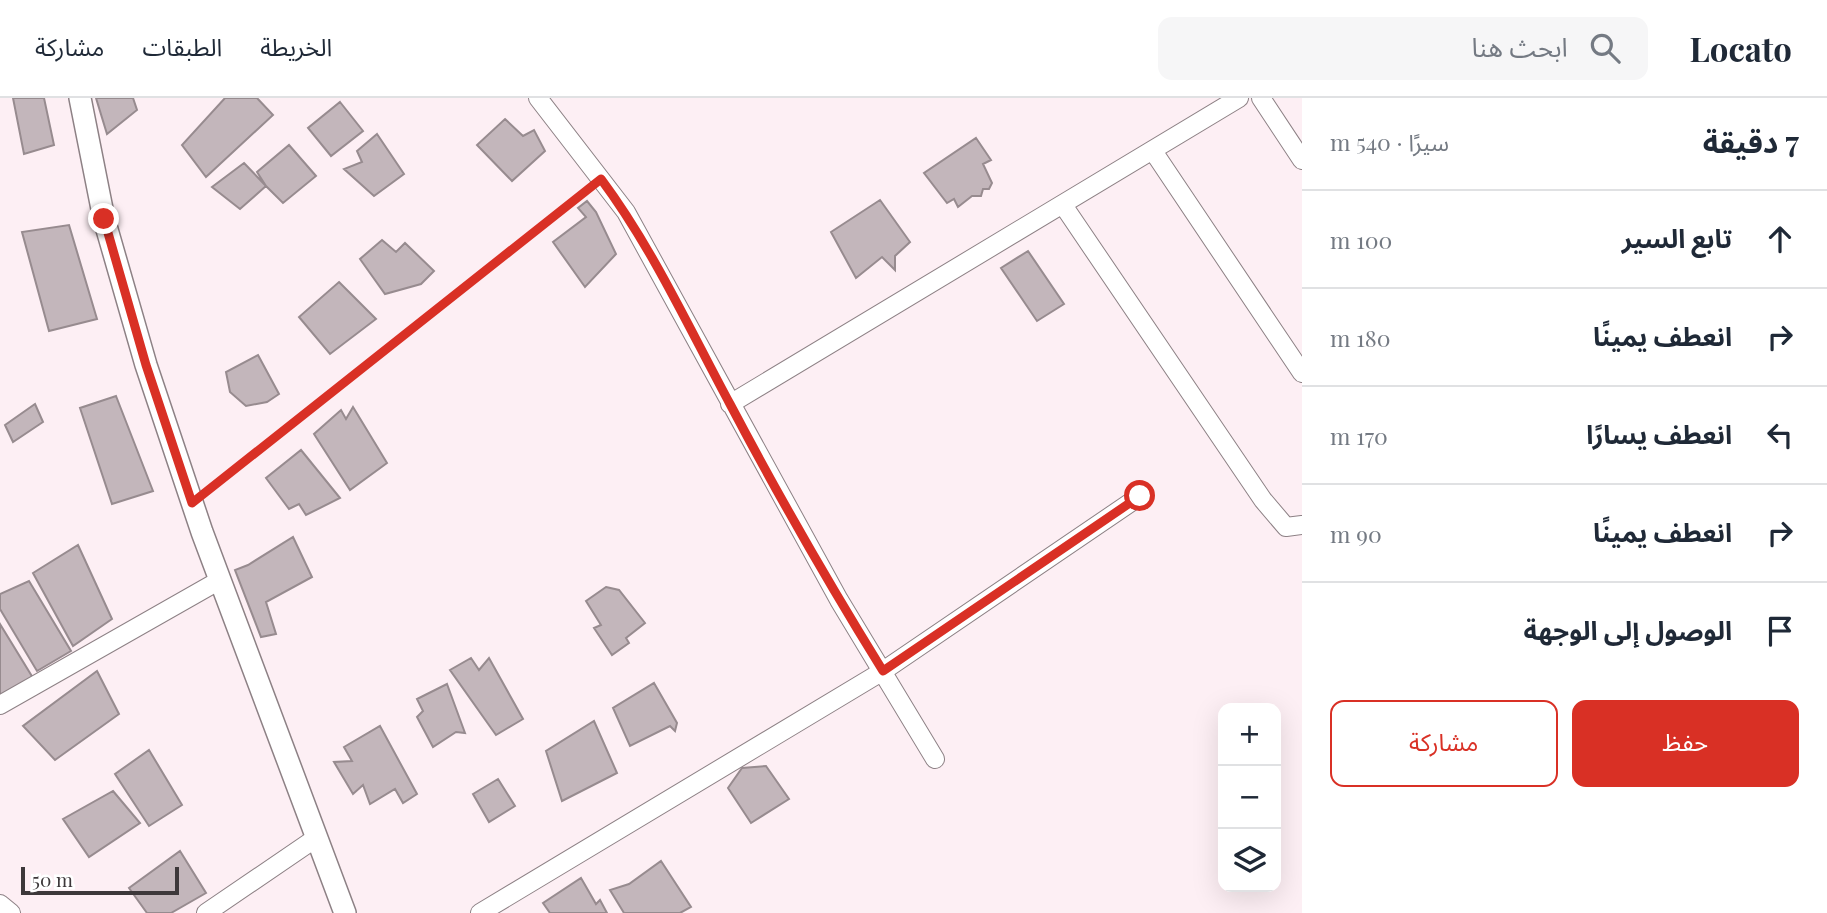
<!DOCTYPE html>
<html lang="ar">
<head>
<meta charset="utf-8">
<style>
	:root { --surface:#fff; --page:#f6f6f7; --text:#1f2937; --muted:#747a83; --line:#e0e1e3; --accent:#d93025 }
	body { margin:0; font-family:"Playfair Display","Noto Sans Arabic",serif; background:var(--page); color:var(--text); direction:rtl }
	.controls { position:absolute; right:21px; bottom:21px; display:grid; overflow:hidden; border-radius:14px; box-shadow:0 7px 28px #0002 }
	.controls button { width:63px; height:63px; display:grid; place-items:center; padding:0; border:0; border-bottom:2px solid var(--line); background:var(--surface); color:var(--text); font:35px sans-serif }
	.scale { position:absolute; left:21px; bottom:18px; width:158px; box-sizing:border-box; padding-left:7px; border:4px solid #3d383a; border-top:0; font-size:19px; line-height:24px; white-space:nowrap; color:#3d383a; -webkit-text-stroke:5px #fff; paint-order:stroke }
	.stop { position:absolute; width:21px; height:21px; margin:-16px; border:5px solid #d93025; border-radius:50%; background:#fff }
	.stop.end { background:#d93025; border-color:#fff; box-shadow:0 2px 7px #0008 }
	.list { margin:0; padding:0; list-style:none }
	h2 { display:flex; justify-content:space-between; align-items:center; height:91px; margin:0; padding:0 28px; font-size:30px }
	h2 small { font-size:23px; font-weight:400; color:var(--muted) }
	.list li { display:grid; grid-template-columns:46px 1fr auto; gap:21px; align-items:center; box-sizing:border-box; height:98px; padding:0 28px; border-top:2px solid var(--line) }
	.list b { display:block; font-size:26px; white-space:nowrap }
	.list em { font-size:23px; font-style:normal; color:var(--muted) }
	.actions { display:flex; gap:14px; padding:21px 28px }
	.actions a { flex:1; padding:16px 0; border:2px solid var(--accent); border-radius:14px; text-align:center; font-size:24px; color:var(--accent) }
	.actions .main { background:var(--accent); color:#fff }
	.icon { flex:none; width:38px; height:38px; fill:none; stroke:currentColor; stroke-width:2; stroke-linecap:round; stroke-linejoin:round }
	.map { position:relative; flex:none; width:1302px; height:815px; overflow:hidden; direction:ltr }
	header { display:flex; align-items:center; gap:42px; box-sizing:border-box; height:98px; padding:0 35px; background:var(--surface); border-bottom:2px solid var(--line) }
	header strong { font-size:33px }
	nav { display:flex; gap:38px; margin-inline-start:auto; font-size:24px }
	.search { width:490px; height:63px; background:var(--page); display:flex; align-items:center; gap:18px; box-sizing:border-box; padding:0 24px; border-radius:14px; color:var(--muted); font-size:26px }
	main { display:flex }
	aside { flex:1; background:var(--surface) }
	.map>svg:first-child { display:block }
	.building { fill:#c3b6bb; stroke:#978b8f; stroke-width:2 }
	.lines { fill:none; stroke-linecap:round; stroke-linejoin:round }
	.minor-casing { stroke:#8d8185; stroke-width:20 }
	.tertiary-casing { stroke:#8d8185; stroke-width:24 }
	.path { stroke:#a69ca0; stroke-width:3.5; stroke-dasharray:3.5 3.5; stroke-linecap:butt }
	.minor { stroke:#fff; stroke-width:18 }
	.tertiary { stroke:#fff; stroke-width:21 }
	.route { stroke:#d93025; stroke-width:9 }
</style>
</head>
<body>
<header>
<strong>Locato</strong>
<div class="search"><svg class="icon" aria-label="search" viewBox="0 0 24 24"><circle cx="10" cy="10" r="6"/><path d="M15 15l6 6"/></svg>ابحث هنا</div>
<nav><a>الخريطة</a><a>الطبقات</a><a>مشاركة</a></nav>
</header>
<main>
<aside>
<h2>7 دقيقة<small>سيرًا · 540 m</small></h2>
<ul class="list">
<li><svg class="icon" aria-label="ahead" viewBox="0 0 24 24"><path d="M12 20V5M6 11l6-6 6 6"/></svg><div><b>تابع السير</b></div><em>100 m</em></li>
<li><svg class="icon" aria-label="right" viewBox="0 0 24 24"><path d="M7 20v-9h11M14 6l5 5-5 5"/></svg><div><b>انعطف يمينًا</b></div><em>180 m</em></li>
<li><svg class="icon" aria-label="left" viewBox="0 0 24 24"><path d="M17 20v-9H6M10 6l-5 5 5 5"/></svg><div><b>انعطف يسارًا</b></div><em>170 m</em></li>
<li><svg class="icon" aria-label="right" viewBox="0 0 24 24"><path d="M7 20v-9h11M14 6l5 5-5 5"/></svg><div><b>انعطف يمينًا</b></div><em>90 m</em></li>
<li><svg class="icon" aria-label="arrive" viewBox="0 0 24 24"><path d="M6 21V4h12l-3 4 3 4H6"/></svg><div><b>الوصول إلى الوجهة</b></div></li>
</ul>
<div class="actions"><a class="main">حفظ</a><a>مشاركة</a></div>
</aside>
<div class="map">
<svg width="1302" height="815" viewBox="0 0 1302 815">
	<rect width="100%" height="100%" fill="#fdeff4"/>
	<path class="building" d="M13,0H44L54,47L24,56Z
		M96,0H133L137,12L107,36Z
		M225,0H257L273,17L206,79L182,47Z
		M340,4L363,33L331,58L308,30Z
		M505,21L523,38L534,32L545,53L512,83L477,47Z
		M377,36L404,76L374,98L344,71L362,64L357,53Z
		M976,40L991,62L983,66L992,85L989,91H983L981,98H972L958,109L954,101L947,105L924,75Z
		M289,47L316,78L283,105L266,88L257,74Z
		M244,65L266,88L240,111L212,89Z
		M880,102L910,144L895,158V172L882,159L856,180L831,134Z
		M587,103L596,114L616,156L585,189L553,144L586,119L578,110Z
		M69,127L97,221L49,233L22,134Z
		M382,142L396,154L405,145L434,173L421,186L385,196L360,161Z
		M1028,153L1064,206L1037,223L1001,170Z
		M339,184L376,221L330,256L299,219Z
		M258,257L279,296L267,304L246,308L230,294L226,274Z
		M116,298L153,393L112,406L80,310Z
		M35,306L43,324L13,344L5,327Z
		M353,309L387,365L350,392L314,336L341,312L346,321Z
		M301,352L340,400L306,417L299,406L289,411L266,380Z
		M293,439L312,479L266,504L276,536L261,539L235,472L248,467Z
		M78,447L112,521L73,548L33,475Z
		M29,483L71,553L37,573L0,511V496Z
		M606,489L619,492L645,525L626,540L629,545L612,557L594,530L601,527L586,503Z
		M0,526L33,580L0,601Z
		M471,560L479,572L489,560L523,621L496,637L450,572Z
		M97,573L119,616L55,662L23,628Z
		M654,585L677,625L675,633L670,628L630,648L613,610Z
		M447,586L465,635L456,634L433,649L417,619L423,613L417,601Z
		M594,623L617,675L562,703L546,653Z
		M380,628L417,696L403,705L395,691L370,706L363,687L353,696L334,664L352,663L344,649Z
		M149,652L182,707L149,728L115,676Z
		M766,668L789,701L751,725L728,690L742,670Z
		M498,681L515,708L489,724L473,696Z
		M113,693L140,725L89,759L63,721Z
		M180,753L206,795L171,815H147L129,790Z
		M661,763L691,809L680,815H624L610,792L629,786Z
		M581,780L596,806L600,802L607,815H550L543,805Z"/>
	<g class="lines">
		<defs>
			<path id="minor" d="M538,0L626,114L839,502L935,661
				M1261,0L1302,62
				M1153,53L1302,275
				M1063,107L1263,402L1286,429L1302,427
				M730,306L1239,0
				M0,607L220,482
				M0,806L11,815
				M206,815L316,740
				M480,815L883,573L1140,398"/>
			<path id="tertiary" d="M80,0L104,121L146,267L202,434L345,815"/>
		</defs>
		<use href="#minor" class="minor-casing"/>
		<use href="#tertiary" class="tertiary-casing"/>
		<path class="path" d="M208,393L586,93"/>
		<use href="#minor" class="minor"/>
		<use href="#tertiary" class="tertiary"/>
	</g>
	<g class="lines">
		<path class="route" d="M104,121L146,267L192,405L601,81C653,151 689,230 730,306C778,397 829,486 883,573L1140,398"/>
	</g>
</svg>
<div class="controls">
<button>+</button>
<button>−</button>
<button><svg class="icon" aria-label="layers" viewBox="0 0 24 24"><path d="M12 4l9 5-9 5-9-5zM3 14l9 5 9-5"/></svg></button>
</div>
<div class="scale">50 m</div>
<div class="stop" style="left:1140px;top:398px"></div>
<div class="stop end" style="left:104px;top:121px"></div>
</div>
</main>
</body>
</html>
